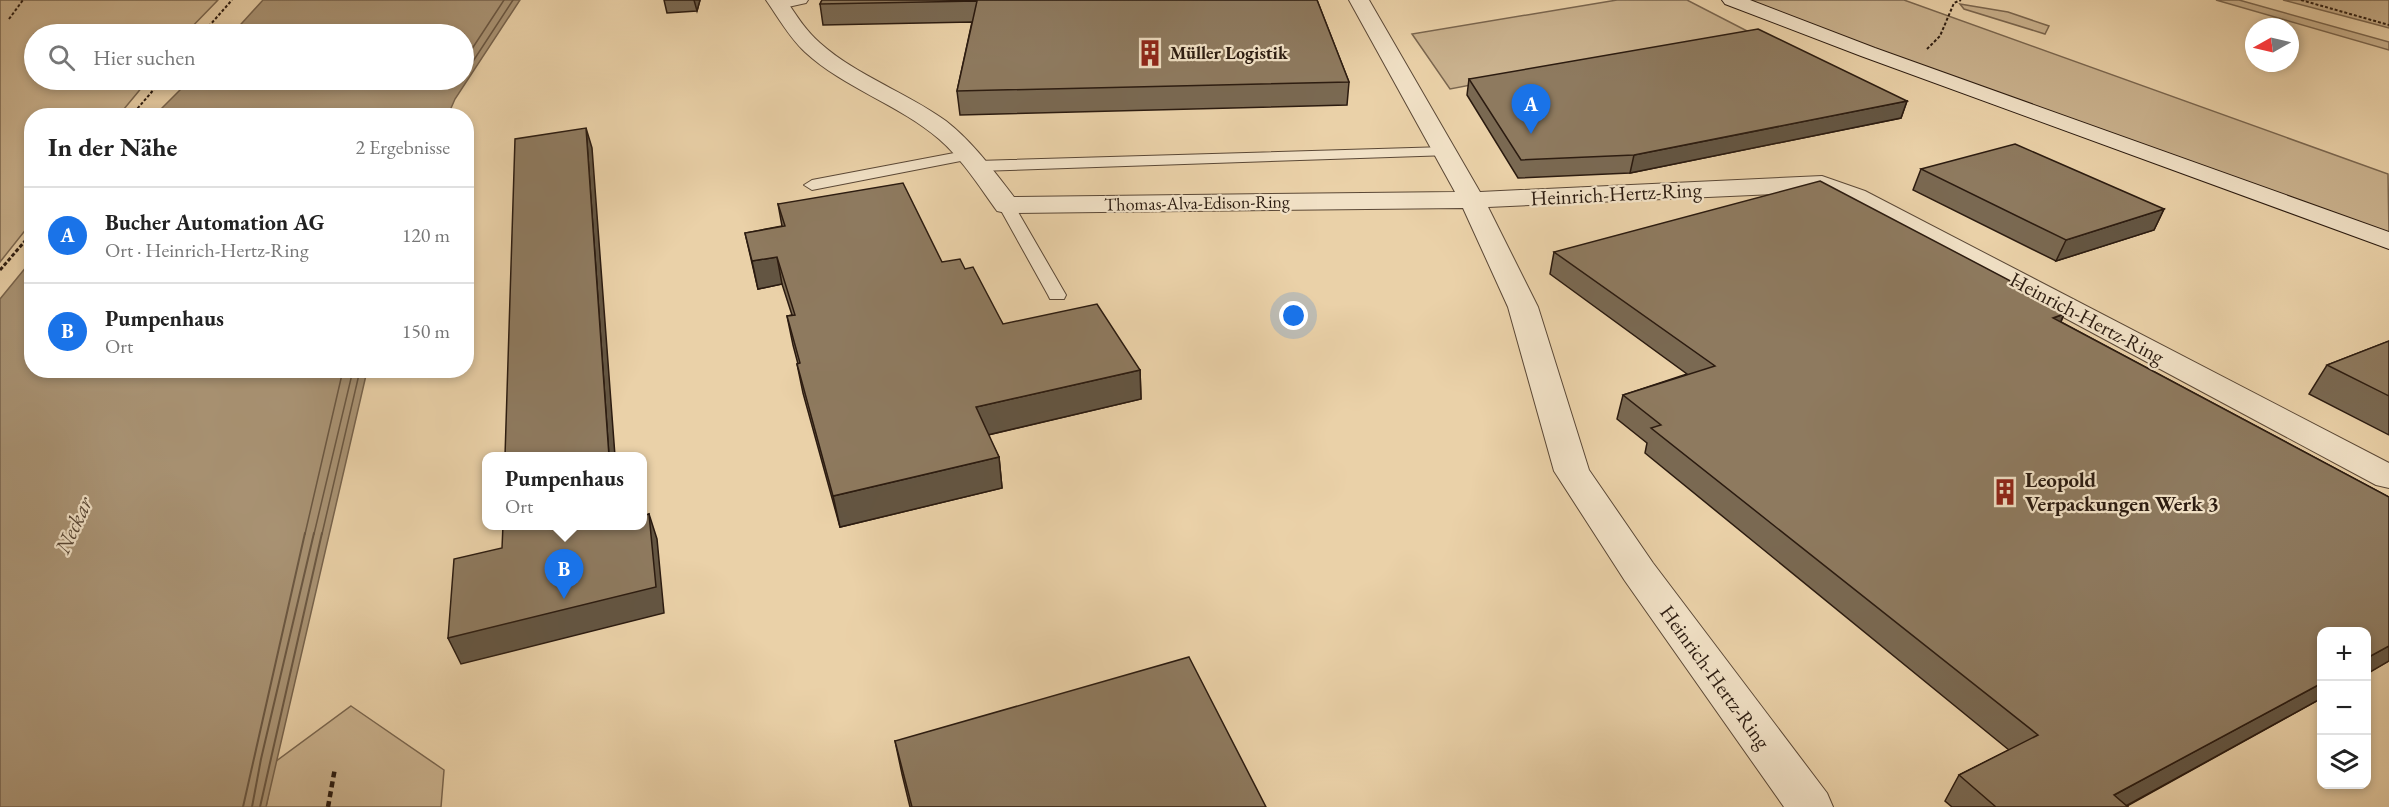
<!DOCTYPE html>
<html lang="de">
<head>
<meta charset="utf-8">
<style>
	:root { --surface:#fff; --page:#f6f6f6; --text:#222; --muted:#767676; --line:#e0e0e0; --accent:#1a73e8 }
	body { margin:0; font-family:"EB Garamond",serif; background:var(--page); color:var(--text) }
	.controls { position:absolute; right:18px; bottom:18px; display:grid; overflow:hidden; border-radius:12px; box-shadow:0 3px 9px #0003 }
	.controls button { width:54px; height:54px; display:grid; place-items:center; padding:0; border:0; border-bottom:2px solid var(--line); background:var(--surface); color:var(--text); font:30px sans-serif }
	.compass { position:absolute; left:2245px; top:18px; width:54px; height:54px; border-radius:50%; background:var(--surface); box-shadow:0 3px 9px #0003; rotate:262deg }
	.you { position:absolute; left:1294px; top:316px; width:21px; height:21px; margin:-15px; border:4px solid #fff; border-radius:50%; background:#1a73e8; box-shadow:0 0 0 9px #1a73e833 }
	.badge { display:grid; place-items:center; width:39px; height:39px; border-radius:50%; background:var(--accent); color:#fff; font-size:20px; font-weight:700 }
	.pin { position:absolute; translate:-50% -50px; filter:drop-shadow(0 2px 3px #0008) }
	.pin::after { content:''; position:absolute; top:32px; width:21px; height:18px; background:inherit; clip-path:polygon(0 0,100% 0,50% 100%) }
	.popup { position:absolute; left:482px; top:452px; width:165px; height:78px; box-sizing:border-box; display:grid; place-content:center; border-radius:12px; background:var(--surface); filter:drop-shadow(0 2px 4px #0005); font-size:20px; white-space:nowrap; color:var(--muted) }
	.popup b { font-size:22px; color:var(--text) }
	.popup::after { content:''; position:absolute; left:50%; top:100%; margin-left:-12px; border:12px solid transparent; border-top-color:var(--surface) }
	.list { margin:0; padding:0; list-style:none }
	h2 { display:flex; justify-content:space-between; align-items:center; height:78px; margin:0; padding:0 24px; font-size:26px }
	h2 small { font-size:20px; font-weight:400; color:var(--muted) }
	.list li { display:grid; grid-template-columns:39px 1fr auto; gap:18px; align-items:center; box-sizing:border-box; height:96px; padding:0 24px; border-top:2px solid var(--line) }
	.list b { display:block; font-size:22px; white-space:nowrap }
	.list p { margin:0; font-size:20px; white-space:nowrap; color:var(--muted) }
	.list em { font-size:20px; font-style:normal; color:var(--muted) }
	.icon { flex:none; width:33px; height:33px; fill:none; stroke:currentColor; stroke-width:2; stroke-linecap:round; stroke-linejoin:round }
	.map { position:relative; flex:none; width:2389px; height:807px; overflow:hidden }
	.search { position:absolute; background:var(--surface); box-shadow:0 3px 9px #0003; left:24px; top:24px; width:450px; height:66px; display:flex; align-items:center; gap:15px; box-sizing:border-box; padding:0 21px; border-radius:33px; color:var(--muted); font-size:22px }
	.panel { position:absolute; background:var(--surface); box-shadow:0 3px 9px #0003; left:24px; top:108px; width:450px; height:270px; border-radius:24px }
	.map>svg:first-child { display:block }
	.green { fill:#cab28e; stroke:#7a664f; stroke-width:1.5 }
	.water { fill:#a99374; stroke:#77634c; stroke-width:1.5 }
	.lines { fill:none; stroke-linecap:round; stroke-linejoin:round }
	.shore-far1 { stroke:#6a5742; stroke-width:1.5 }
	.shore { stroke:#6a5742; stroke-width:2 }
	.service-casing { stroke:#5b4836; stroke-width:2 }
	.minor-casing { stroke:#5b4836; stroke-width:2 }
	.secondary-casing { stroke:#2b1b10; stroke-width:2 }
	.path-far2 { stroke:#2b1b10; stroke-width:2; stroke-dasharray:3 2; stroke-linecap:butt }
	.path-far1 { stroke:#2b1b10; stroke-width:3; stroke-dasharray:4 2; stroke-linecap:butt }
	.path { stroke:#2b1b10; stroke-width:4.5; stroke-dasharray:6 4; stroke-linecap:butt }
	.service { fill:#f1e1c6; fill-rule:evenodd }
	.minor { fill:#f1e1c6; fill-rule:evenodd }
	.secondary { fill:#f1e1c6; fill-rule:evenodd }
	.wall { fill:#7a6952; stroke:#2b1b10; stroke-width:1.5 }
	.shaded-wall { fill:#635542; stroke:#2b1b10; stroke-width:1.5 }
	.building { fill:#8e7a5f; stroke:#2b1b10; stroke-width:1.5 }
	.labels { text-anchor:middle; stroke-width:4.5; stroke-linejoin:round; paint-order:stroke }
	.far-poi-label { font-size:18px; font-weight:bold; fill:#2b1b10; stroke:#f1e1c6; text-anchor:start }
	.far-street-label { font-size:18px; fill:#2b1b10; stroke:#f1e1c6 }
	.street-label { font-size:21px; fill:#2b1b10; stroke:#f1e1c6 }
	.poi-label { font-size:21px; font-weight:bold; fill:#2b1b10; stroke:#f1e1c6; text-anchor:start }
	.water-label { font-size:22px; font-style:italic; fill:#574533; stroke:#f1e1c6 }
</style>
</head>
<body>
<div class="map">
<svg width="2389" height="807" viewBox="0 0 2389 807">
	<rect width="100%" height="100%" fill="#ead1a8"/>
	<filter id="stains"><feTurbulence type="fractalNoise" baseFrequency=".00333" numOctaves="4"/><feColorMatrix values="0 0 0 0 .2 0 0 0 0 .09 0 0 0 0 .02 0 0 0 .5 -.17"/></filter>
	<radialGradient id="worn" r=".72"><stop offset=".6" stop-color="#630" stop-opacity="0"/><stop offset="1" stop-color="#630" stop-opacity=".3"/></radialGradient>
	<path class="green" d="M0,0H218L185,34H34V80H148L119,115L32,116L31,223L0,262Z
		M1617,0H1687L1749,32L1450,89L1412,34Z
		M1741,0H1904L2388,174L2389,236Z
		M2216,0H2239L2389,42V50Z
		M2283,0H2389V28L2378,25Z
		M1960,4L2008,12L2049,26L2045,34L1964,9Z
		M351,706L444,770L441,807H266L275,762Z"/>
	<path class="water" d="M263,0H520L455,99L448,115H155L190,80H464V34H232Z
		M31,261L32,370L367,371L266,807H0V299Z"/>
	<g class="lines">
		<path class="shore-far1" d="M464,61L504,0
			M464,75L513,0
			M305,534L343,370
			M314,534L353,370
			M322,534L360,370"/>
		<path class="shore" d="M243,807L305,533
			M252,807L261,759L314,533
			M260,807L322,533"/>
		<defs>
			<path id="service" d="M785,0H808L806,3L779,9L773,5Z
				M1445,147L1450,149L1453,152L1450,155L978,171L970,166L978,161Z
				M970,150L978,155L976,158L812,190L804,185L812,180Z
				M1006,200L1014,205L1066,295L1064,299H1050L1048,295L998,205Z"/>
			<path id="minor" d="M766,0H786C796,15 806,31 820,43C857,76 906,92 946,121C973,142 993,170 1014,197L1455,192L1349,0H1369L1480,192L1822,176L1865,191L2389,463V488L2376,485L1847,201L1820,192L1488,207L1538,307L1589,470L1653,563L1827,793L1833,807H1784L1625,581L1554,471L1508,307L1463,208L1006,213L997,211C979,186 962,159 939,139C898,104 844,88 805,52C789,37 778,17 766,0Z"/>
			<path id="secondary" d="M1722,0H1750L1875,48L2389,232V249L1861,56L1725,4Z"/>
		</defs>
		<use href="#service" class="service-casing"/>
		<use href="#minor" class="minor-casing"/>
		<use href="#secondary" class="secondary-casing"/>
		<path class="path-far2" d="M2301,0L2389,25
			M9,19L23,0
			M202,34L232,0
			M1927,49L1940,36L1954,3L1961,0
			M131,116L162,80"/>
		<path class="path-far1" d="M0,270L32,233"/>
		<path class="path" d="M328,807L335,768"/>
		<use href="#service" class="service"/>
		<use href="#minor" class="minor"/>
		<use href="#secondary" class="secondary"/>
	</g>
	<path class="wall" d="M664,0H700L697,11L667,13Z
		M822,0H1317L1349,82L1347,105L960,115L957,91L972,22L823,25L820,4Z
		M1469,79L1907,101L1901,118L1630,173L1518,178L1467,95Z
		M1921,169L2164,209L2154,230L2056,261L1913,190Z
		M778,204L942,262L965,269L1003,324L1140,370L1141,399L988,435L999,457L1002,488L840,527L803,393L797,364H798L793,345L787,316L792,315L782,284L758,289L745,233L782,226Z
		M1554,252L2042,302L2064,314L2061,322L2389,497V661L2127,806L2128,807H1952L1945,801L1959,775L2009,750L1645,453L1647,443L1617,419L1623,395L1687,374L1550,274Z
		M2389,341V435L2309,394L2327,365Z
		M895,741L1266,807H910L902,774Z"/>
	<path class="shaded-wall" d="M694,0H700L697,11Z
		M1907,101L1901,118L1630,173L1634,155Z
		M586,128L592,148L615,456H609Z
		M2164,209L2154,230L2056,261L2066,240Z
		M777,257L782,284L758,289L752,261Z
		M2064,314L2054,337L2053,318Z
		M1140,370L1141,399L979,437L976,407Z
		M999,457L1002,488L840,527L833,496Z
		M649,514L657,539L664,613L461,664L448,638Z
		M2389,646V661L2367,674V658Z
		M2322,683V698L2124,807L2114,795Z"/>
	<path class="building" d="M822,0H1317L1349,82L957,91L977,1L820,4Z
		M1758,29L1907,101L1634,155L1521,160L1469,79Z
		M586,128L609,456H505L515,139Z
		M2015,144L2164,209L2066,240L1921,169Z
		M1820,181L2043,298L2038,300L2064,314L2053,318L2389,497V646L2367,658V632H2322V683L2114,795L2128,807H1996L1959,775L2038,735L1651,428L1661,425L1623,395L1715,366L1554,252Z
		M903,183L942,262L960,259L965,269L973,267L1003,324L1097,304L1140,370L976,407L999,457L833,496L797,364L800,363L787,316L795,315L777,257L752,261L745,233L785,226L778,204Z
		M2389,341V396L2327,365Z
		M649,514L656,587L448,638L454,559L502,548L503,525H642V516Z
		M1189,657L1266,807H912L895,741Z"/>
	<defs>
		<symbol id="building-bare" viewBox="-9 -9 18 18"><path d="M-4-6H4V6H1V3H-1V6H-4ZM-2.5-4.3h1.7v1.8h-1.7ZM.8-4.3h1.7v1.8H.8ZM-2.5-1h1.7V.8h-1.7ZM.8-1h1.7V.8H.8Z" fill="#8f2418" stroke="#f1e1c6" stroke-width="2.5" paint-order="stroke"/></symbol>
	</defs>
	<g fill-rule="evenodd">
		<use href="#building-bare" x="1131" y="34" width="38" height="38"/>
		<use href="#building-bare" x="1986" y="473" width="38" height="38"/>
	</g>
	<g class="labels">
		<g class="far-poi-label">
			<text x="1170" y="59">Müller Logistik</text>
		</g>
		<g class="far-street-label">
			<text transform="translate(1197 203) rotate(-1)" y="6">Thomas-Alva-Edison-Ring</text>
		</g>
		<g class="street-label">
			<text transform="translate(1616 194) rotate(-3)" y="7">Heinrich-Hertz-Ring</text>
			<text transform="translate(2087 318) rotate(28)" y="7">Heinrich-Hertz-Ring</text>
			<text transform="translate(1715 677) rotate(54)" y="7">Heinrich-Hertz-Ring</text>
		</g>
		<g class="poi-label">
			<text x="2025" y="487">Leopold<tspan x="2025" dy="24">Verpackungen Werk 3</tspan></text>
		</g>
		<g class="water-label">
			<text transform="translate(73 525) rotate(-65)" y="8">Neckar</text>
		</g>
	</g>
	<rect width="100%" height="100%" filter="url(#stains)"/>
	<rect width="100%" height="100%" fill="url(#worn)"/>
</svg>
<div class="controls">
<button>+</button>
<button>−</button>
<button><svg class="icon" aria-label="layers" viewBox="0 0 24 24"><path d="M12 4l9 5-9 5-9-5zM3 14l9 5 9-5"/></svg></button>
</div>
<svg class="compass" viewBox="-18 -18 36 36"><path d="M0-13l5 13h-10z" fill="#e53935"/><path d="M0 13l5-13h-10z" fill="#767676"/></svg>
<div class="you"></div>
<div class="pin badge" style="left:1531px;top:134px">A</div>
<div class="pin badge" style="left:564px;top:599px">B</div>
<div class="popup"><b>Pumpenhaus</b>Ort</div>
<div class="search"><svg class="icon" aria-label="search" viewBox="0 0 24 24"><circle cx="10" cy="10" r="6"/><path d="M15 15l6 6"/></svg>Hier suchen</div>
<section class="panel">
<h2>In der Nähe<small>2 Ergebnisse</small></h2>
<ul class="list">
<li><span class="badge">A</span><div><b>Bucher Automation AG</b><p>Ort · Heinrich-Hertz-Ring</p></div><em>120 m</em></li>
<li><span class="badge">B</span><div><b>Pumpenhaus</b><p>Ort</p></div><em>150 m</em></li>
</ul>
</section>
</div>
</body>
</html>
